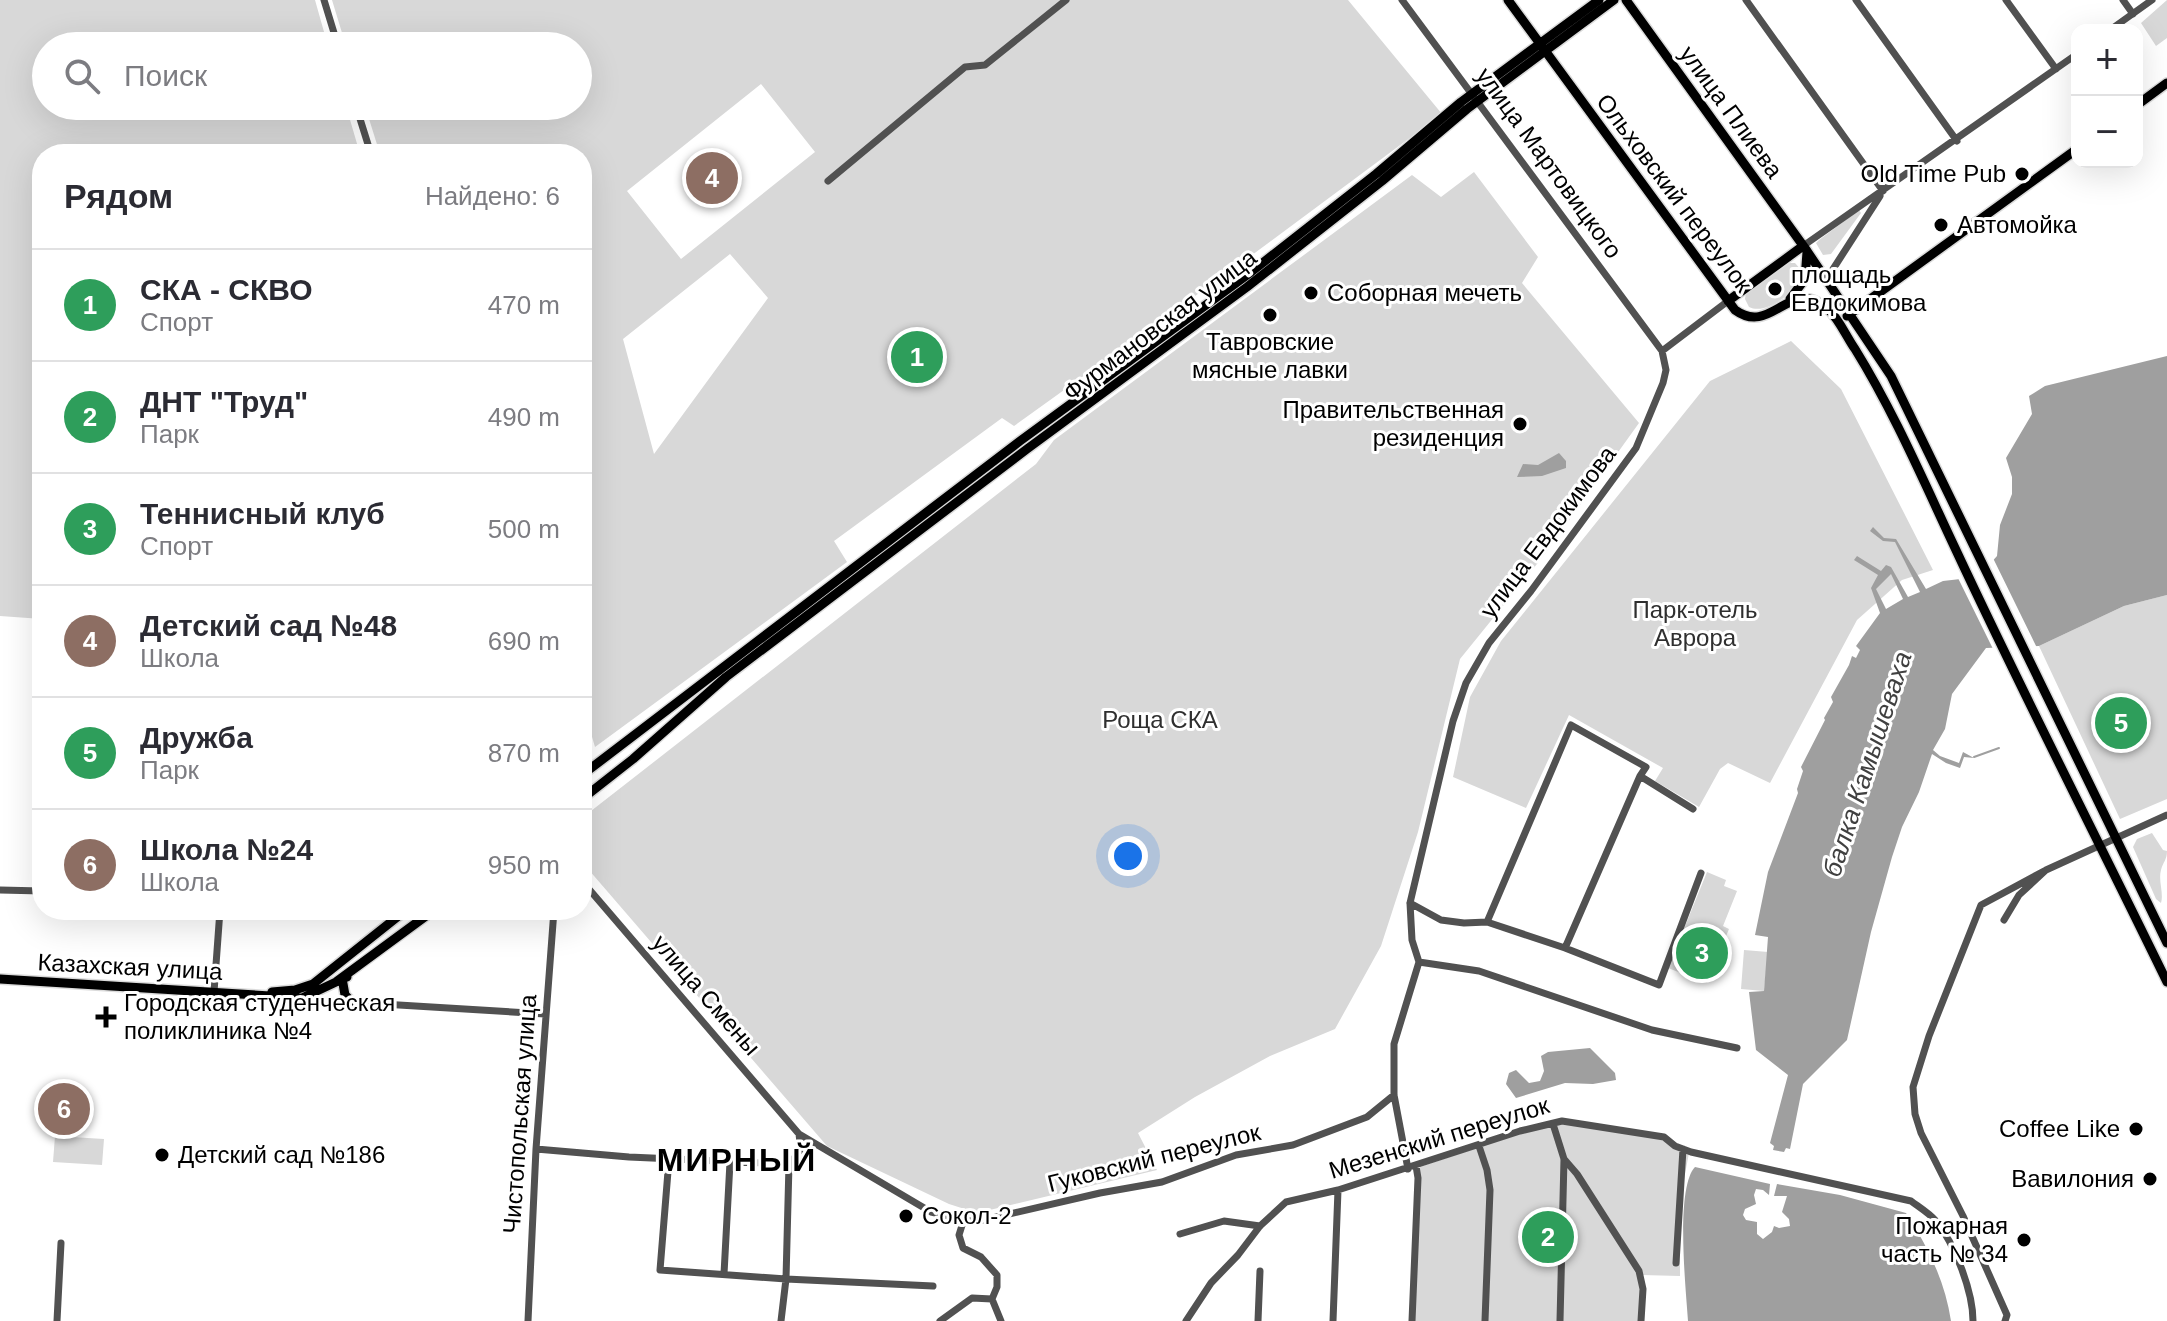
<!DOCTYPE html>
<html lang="ru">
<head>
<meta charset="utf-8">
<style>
	:root { --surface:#fff; --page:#f7f7f7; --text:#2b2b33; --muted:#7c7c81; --line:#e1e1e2; --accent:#0b8043 }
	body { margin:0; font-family:Helvetica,sans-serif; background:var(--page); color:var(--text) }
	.controls { position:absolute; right:24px; top:24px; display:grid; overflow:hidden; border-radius:16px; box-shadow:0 8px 32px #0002 }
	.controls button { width:72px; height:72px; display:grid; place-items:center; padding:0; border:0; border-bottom:2px solid var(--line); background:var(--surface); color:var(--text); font:40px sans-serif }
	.you { position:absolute; left:1128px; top:856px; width:28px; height:28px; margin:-20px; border:6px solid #fff; border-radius:50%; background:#1a73e8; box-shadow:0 0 0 12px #1a73e833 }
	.badge { display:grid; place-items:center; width:52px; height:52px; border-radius:50%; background:var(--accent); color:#fff; font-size:26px; font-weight:700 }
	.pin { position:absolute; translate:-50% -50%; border:4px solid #fff; box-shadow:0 2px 8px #0006 }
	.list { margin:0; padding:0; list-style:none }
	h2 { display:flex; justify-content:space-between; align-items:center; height:104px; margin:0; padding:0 32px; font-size:34px }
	h2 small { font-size:26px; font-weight:400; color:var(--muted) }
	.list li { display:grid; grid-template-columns:52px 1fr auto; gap:24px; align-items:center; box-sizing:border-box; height:112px; padding:0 32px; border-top:2px solid var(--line) }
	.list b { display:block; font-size:30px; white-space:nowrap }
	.list p { margin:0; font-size:26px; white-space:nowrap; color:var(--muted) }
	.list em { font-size:26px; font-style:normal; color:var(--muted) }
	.icon { flex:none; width:44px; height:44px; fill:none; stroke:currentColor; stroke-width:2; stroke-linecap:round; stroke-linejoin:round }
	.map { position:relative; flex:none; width:2167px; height:1321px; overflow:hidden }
	.search { position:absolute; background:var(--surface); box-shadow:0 8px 32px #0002; left:32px; top:32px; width:560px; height:88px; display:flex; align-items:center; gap:20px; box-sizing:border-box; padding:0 28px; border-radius:44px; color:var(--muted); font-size:30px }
	.panel { position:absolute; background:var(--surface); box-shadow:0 8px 32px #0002; left:32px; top:144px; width:560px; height:776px; border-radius:32px }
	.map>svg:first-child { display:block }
	.green { fill:#d8d8d8; fill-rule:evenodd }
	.water { fill:#9f9f9f; fill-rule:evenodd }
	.pier { fill:#fff }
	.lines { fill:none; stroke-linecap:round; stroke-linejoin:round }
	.stream { stroke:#9f9f9f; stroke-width:2 }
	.major-casing { stroke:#dbdbdb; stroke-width:12 }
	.minor { stroke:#515151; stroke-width:7 }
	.major { stroke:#000; stroke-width:9 }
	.poi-dot { fill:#000; stroke:#fff; stroke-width:3 }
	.labels { text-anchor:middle; stroke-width:6; stroke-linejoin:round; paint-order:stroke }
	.street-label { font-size:24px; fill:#000; stroke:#fff }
	.poi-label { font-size:24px; fill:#000; stroke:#fff; text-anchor:start }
	.park-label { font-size:24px; fill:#2f2f2f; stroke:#fff }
	.water-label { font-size:26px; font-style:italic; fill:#404040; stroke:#fff }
	.district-label { font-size:32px; font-weight:bold; letter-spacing:2px; fill:#000; stroke:#fff }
</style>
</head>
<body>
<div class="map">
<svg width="2167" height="1321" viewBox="0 0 2167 1321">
	<rect width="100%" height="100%" fill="#fff"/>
	<path class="green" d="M0,0H315L328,46H46V106H346L360,154H42V619L0,616Z
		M332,0H1348L1442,114L1248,258L1014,426L1002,418L834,541L847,562L595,747L582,703V154H380L365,106H578V46H346ZM761,84L815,152L681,259L627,191ZM730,254L768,298L654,454L623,339Z
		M2167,0V38L2156,46L2141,23Z
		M1474,172L1538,257L1522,283L1639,423L1545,554L1460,659L1418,832L1381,946L1335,1029L1270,1056L1195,1097L1138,1133L1157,1170L977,1213L949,1204L827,1146L582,862V818L1036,464L1054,440L1412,175L1441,197Z
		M1859,210L1861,213L1831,254L1823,255L1816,243L1819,240Z
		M1785,263H1795L1802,271C1800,290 1767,316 1749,307L1745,299L1746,292Z
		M1791,341L1841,389L1933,570L1902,580L1857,620L1770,783L1728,763L1720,769L1699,807L1655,781L1663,768L1569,715L1526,808L1453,777L1470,697L1501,641L1710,381Z
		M2167,595V799L2120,819L2039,646L2124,606Z
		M2152,833L2163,850L2167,851C2167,860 2163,862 2161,870C2158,881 2164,893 2161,903L2156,899L2133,847L2137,839Z
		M1707,872L1726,880L1724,886L1737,891L1723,926L1729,929L1707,983L1668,968Z
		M1744,950L1768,952L1764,991L1741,989Z
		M1572,1121L1656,1133L1689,1153L1680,1200V1276L1642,1275L1640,1321H1411L1420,1167L1512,1136Z
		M55,1136L104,1139L102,1165L53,1162Z"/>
	<path class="water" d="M2167,356V595L2124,606L2039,646L1986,648L1952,694L1945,729L1933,750L1940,756L1959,763L1963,752L1974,758L1964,757L1960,768L1946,763L1932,754L1919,792L1902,827L1892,857L1871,932L1847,1040L1803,1084L1790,1149L1786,1148L1784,1152L1773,1150L1774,1146L1770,1143L1788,1075L1756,1050L1749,992L1764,991L1768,937L1755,935L1768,872L1798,793L1797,789L1803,771L1801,767L1825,720L1824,718L1833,702L1831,697L1849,665L1852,656L1856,658L1860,650L1856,646L1880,613L1871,588L1878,575L1854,560L1857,556L1881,571L1886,565L1891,567L1908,597L1920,592L1895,542L1883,541L1870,531L1873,527L1884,538L1896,539L1926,589L1943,581L1978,577L1997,556L2000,525L2012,494V477L2006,458L2032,414L2029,396L2045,386ZM1891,574L1903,599L1886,609L1876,589Z
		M1559,453L1566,461V468L1542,476L1517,477L1523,464L1538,465Z
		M1590,1048L1615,1073L1616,1080L1593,1084L1565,1083L1516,1098L1506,1084L1509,1073L1516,1070L1529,1083L1540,1081L1544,1071L1541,1056L1548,1052Z
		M1695,1167L1770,1184L1769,1195L1763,1190L1756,1189L1754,1195L1756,1204L1745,1209L1743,1215L1746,1220L1757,1222V1234L1763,1239L1772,1232L1774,1226L1779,1228L1790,1226L1789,1219L1782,1212L1787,1196H1774L1777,1184L1840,1195L1906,1213C1928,1247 1945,1281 1951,1321H1688C1686,1290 1675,1188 1695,1167Z"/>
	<path class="pier" d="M1992,556L2038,650L1994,651L1957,576L1976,574Z"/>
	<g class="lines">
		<path class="stream" d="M1974,757L1999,748"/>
		<defs>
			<path id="major" d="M1508,0L1735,310C1772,337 1789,275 1828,309C1839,319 1846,336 1855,349C1894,412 1923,480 1955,548C2023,694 2097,838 2167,982
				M1626,0L1807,251L1891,376L2167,943
				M2137,105L2167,83
				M1790,299L1805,279L1807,252
				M1728,301L1803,246
				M1847,316L2077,149
				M582,775L1020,441L1251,272L1376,174L1461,102L1599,0
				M582,799L633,759L726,677L1027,449L1247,287L1382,181L1467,109L1614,0
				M347,977L342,978L345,995L352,1002
				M0,979L302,998L336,982L434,910
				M272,992L295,990L313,984L406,910"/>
		</defs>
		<use href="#major" class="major-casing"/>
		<path class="minor" d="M324,0L338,46
			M1402,0L1662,351L1666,370L1663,383L1636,448L1531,591L1489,643L1466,683L1453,721L1410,903L1412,940L1419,962L1394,1044V1095L1408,1169
			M1746,0L1883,191
			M1856,0L1957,141
			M2006,0L2056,69
			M2123,0L2133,14
			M2110,30L2152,0
			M356,106L371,154
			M828,181L965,67L985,65L1066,0
			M1803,246L2077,54
			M1826,280L1880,196
			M1662,351L1728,301
			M582,881L799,1134L931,1212L975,1222L1100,1193L1162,1182L1236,1155L1293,1145L1367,1117L1394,1095
			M0,890L42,891
			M1410,903L1441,920L1464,923L1487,922L1565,948L1659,985L1701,873
			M2004,920L2019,895L2046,870L2167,815
			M1487,922L1571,725L1646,767L1640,776L1693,809
			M1565,948L1640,776
			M1419,962L1479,971L1652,1030L1737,1048
			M214,992L220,910
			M300,999L545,1014
			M1553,1124L1564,1159L1560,1321
			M1479,1146L1487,1170L1490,1190L1485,1321
			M536,1149L629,1157L789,1164L801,1150L799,1134
			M669,1159L660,1270L786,1279L933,1286
			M1564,1159L1577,1174L1639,1271L1643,1289L1641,1321
			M964,1219L959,1235L963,1248L981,1257L997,1275V1287L992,1299
			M1180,1234L1224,1221L1260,1226
			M1676,1263L1683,1149
			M724,1274L730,1162
			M57,1321L61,1243
			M528,1321L536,1149L554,910
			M781,1321L786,1279L789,1164
			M940,1321L972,1298L992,1299L1001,1321
			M1186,1321L1211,1283L1238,1255L1260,1226L1286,1202L1338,1190L1520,1131L1562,1121L1664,1137L1675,1146L1691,1152L1911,1201C1919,1207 1929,1213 1936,1221C1955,1244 1973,1292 1973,1321
			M1258,1321L1260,1271
			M1333,1321L1338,1190
			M1412,1321L1418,1178L1416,1166
			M2005,1321L2007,1315L1963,1216L1921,1133L1915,1114L1913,1087L1929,1036L1981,905L2046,870"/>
		<use href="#major" class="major"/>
	</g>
	<g class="poi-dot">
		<circle cx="2022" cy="174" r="8"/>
		<circle cx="1941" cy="225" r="8"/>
		<circle cx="1775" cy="289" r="8"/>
		<circle cx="1311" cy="293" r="8"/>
		<circle cx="1270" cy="315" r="8"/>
		<circle cx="1520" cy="424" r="8"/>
		<path d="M102 1005h8v8h8v8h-8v8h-8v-8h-8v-8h8z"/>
		<circle cx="2136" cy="1129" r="8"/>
		<circle cx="162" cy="1155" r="8"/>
		<circle cx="2150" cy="1179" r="8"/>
		<circle cx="906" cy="1216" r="8"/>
		<circle cx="2024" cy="1240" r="8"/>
	</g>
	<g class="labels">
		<g class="street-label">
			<text transform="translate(1731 112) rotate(54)" y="8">улица Плиева</text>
			<text transform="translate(1549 163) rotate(54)" y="8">улица Мартовицкого</text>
			<text transform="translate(1674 193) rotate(53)" y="8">Ольховский переулок</text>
			<text transform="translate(1160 325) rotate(-37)" y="8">Фурмановская улица</text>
			<text transform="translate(1548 532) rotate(-53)" y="8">улица Евдокимова</text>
			<text transform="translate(130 967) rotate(3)" y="8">Казахская улица</text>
			<text transform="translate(706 995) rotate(49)" y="8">улица Смены</text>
			<text transform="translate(520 1114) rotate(-86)" y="8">Чистопольская улица</text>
			<text transform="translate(1439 1138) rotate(-17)" y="8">Мезенский переулок</text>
			<text transform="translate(1154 1158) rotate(-14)" y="8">Гуковский переулок</text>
		</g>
		<g class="poi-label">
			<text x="2006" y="182" text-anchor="end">Old Time Pub</text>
			<text x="1957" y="233">Автомойка</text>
			<text x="1791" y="283">площадь<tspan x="1791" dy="28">Евдокимова</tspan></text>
			<text x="1327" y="301">Соборная мечеть</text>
			<text x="1270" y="350" text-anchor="middle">Тавровские<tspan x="1270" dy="28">мясные лавки</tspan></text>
			<text x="1504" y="418" text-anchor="end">Правительственная<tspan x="1504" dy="28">резиденция</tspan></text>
			<text x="124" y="1011">Городская студенческая<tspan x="124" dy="28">поликлиника №4</tspan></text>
			<text x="2120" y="1137" text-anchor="end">Coffee Like</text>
			<text x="178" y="1163">Детский сад №186</text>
			<text x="2134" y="1187" text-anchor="end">Вавилония</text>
			<text x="922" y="1224">Сокол-2</text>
			<text x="2008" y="1234" text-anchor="end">Пожарная<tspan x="2008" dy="28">часть № 34</tspan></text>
		</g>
		<g class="park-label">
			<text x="1695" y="618">Парк-отель<tspan x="1695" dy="28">Аврора</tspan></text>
			<text x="1160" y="728">Роща СКА</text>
		</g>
		<g class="water-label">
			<text transform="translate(1867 764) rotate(-72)" y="9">балка Камышеваха</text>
		</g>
		<g class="district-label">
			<text x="737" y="1171">МИРНЫЙ</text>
		</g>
	</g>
</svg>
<div class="controls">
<button>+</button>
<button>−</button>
</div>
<div class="you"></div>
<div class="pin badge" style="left:917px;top:357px;background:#2e9e5b">1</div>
<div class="pin badge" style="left:1548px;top:1237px;background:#2e9e5b">2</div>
<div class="pin badge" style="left:1702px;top:953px;background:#2e9e5b">3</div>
<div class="pin badge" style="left:712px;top:178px;background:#8d6e63">4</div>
<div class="pin badge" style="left:2121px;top:723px;background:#2e9e5b">5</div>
<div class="pin badge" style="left:64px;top:1109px;background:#8d6e63">6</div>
<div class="search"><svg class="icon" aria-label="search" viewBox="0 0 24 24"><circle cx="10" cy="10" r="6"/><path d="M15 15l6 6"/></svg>Поиск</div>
<section class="panel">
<h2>Рядом<small>Найдено: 6</small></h2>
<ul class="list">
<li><span class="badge" style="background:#2e9e5b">1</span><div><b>СКА - СКВО</b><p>Спорт</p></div><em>470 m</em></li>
<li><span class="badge" style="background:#2e9e5b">2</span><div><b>ДНТ &quot;Труд&quot;</b><p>Парк</p></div><em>490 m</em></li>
<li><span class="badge" style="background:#2e9e5b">3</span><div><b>Теннисный клуб</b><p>Спорт</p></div><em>500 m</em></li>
<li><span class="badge" style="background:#8d6e63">4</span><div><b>Детский сад №48</b><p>Школа</p></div><em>690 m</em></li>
<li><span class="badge" style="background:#2e9e5b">5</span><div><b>Дружба</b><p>Парк</p></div><em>870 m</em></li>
<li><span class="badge" style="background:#8d6e63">6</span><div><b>Школа №24</b><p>Школа</p></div><em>950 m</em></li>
</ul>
</section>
</div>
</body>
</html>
